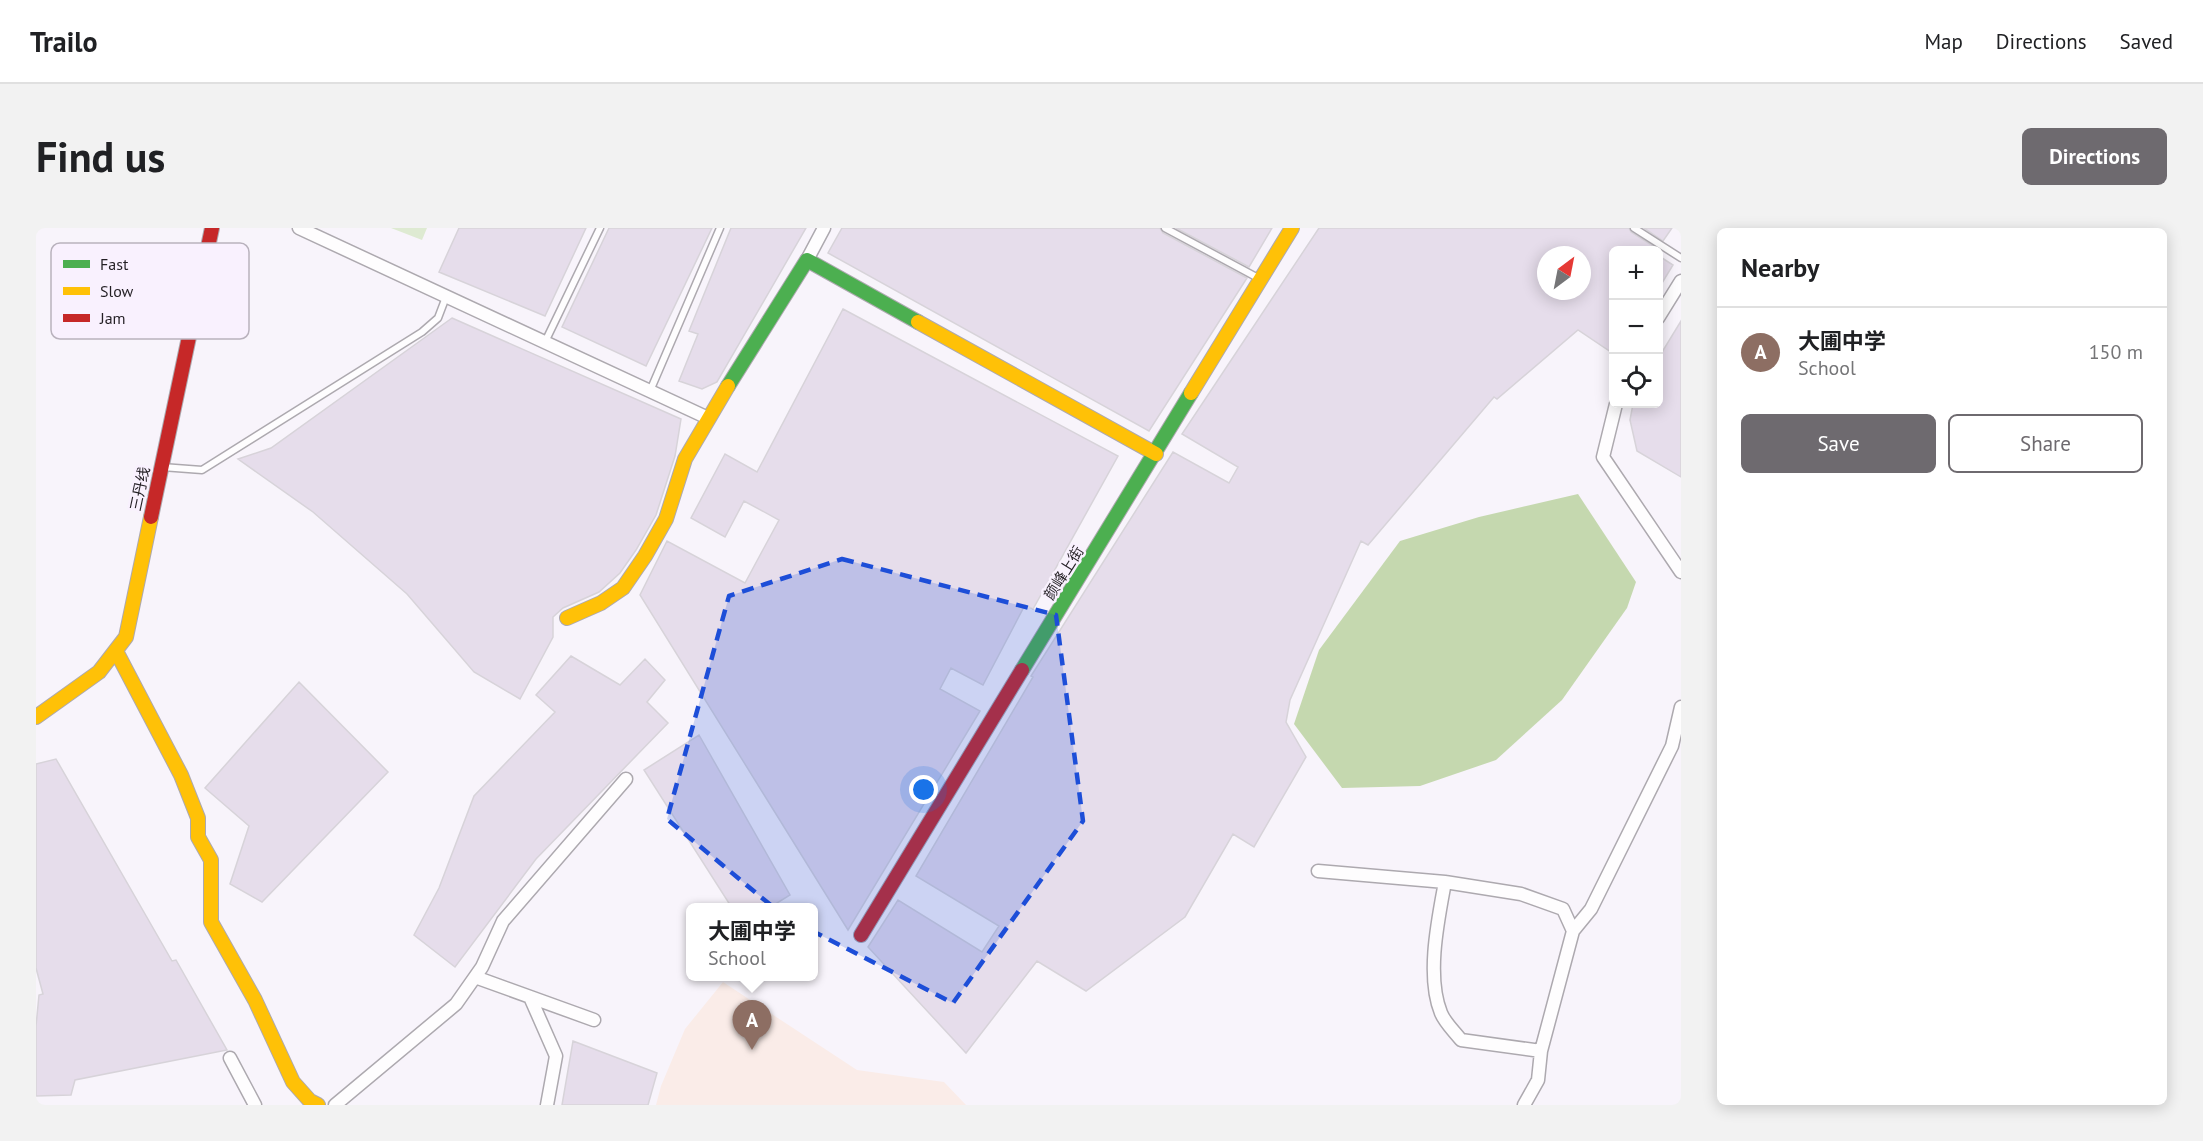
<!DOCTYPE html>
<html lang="en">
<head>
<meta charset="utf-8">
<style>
	:root { --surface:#fff; --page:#f2f2f2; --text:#202124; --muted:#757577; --line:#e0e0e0; --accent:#6e6a6f }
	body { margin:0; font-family:"PT Sans","Noto Sans SC",sans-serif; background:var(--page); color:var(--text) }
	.controls { position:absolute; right:18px; top:18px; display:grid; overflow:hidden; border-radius:9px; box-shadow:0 3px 15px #0003 }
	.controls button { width:54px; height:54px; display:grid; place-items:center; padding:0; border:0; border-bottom:2px solid var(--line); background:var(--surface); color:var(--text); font:30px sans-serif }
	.compass { position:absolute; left:1501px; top:18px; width:54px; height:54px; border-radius:50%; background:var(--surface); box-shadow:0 3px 15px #0003; rotate:32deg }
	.you { position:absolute; left:888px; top:562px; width:21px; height:21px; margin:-15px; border:4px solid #fff; border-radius:50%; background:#1a73e8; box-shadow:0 0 0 9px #1a73e833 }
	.badge { display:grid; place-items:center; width:39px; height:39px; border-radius:50%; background:var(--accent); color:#fff; font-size:20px; font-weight:700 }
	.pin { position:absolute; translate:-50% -50px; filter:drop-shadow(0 2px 3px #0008) }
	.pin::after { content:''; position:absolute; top:32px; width:21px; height:18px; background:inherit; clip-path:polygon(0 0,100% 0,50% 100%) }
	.popup { position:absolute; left:650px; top:675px; width:132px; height:78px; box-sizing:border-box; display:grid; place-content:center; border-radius:9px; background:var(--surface); filter:drop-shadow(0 2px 4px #0005); font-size:20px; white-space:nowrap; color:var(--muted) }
	.popup b { font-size:22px; color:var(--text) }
	.popup::after { content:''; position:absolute; left:50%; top:100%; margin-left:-12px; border:12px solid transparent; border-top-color:var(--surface) }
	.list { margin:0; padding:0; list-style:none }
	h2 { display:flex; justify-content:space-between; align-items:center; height:78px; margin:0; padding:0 24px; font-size:26px }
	h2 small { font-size:20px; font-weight:400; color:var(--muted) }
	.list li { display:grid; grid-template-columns:39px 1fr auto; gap:18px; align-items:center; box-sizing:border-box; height:90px; padding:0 24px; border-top:2px solid var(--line) }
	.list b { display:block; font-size:22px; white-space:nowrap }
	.list p { margin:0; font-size:20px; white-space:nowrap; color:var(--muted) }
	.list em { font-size:20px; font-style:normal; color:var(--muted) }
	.actions { display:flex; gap:12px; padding:18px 24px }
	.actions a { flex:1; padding:14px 0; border:2px solid var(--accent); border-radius:9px; text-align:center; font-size:21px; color:var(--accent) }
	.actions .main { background:var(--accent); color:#fff }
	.icon { flex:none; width:33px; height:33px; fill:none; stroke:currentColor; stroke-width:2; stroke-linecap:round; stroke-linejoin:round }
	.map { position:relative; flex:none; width:1645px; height:877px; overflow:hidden; border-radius:9px }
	header { display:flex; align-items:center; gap:36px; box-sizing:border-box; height:84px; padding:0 30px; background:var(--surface); border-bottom:2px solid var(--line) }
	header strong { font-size:28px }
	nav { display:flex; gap:33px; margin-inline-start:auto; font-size:21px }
	.intro { display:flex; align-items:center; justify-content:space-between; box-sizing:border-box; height:144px; padding:0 36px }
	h1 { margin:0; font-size:42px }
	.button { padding:15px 27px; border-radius:9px; background:var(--accent); color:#fff; font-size:21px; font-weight:700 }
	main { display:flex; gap:36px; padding:0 36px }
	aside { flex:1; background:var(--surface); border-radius:9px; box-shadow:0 3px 15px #0003 }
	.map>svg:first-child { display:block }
	.education { fill:#faece8 }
	.green { fill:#deead2 }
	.forest { fill:#c5d8af }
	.building { fill:#e6ddeb; stroke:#d7d3d9; stroke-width:1.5; fill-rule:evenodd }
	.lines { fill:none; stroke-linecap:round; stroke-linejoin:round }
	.lane-casing { stroke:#ada9af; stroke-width:9 }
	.street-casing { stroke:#ada9af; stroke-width:15 }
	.fast-casing { stroke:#ada9af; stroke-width:16 }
	.slow-casing { stroke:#ada9af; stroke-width:16 }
	.jam-casing { stroke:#ada9af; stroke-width:16 }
	.lane { stroke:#fefdfe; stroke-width:6 }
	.street { stroke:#fefdfe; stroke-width:12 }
	.fast { stroke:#4caf50; stroke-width:14 }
	.slow { stroke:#ffc107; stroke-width:14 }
	.jam { stroke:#c62828; stroke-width:14 }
	.marked { fill:#1d4ed8; fill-opacity:0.2; stroke:#1d4ed8; stroke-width:4.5; stroke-dasharray:12 8; stroke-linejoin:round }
	.labels { text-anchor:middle; stroke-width:5; stroke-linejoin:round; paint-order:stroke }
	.street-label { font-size:15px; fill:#231f24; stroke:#f9f1fe }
	.key { fill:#f9f1fe; stroke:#b9b2bd; stroke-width:1.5 }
	.key-label { font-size:16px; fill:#231f24 }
</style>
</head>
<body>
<header>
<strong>Trailo</strong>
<nav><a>Map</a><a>Directions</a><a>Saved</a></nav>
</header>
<div class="intro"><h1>Find us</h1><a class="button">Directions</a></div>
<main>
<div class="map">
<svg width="1645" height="877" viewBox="0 0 1645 877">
	<rect width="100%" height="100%" fill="#f8f4fb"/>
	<path class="education" d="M687,754L821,842L908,854L930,877H620L625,858L649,801Z"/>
	<path class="green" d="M355,0H391L386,12Z"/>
	<path class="forest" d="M1542,266L1600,354L1591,380L1526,472L1460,532L1384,558L1306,560L1258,496L1283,422L1364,313L1443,289Z"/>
	<path class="building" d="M423,0H550L509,88L403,44Z
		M573,0H676L610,138L526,99Z
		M695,0H770L681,154L666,161L643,153L662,106L653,103Z
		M806,0H1124L1127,5L1211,50L1113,203L792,25Z
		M1140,0H1236L1213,39Z
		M1283,0H1593L1595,4L1622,21L1578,22V126L1542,102L1461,171L1458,169L1332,317L1325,313L1254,472L1250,494L1270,529L1218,619L1197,606L1149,689L1050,763L1001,733L930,825L832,719L862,672L946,724L963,698L880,648L997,449L995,448L1137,224L1193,255L1202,239L1146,206ZM1510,27H1546V63H1510Z
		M1608,0H1636L1627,13Z
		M1623,28L1637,37L1623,60Z
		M807,81L1082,228L997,381L989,377L947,457L915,440L904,461L944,483L812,702L604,367L631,313L709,355L743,292L708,273L689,309L655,290L689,226L721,244Z
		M416,90L645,191L639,228L620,287L600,322L584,345L563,364L527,380L517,389V409L484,471L438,444L371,366L277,284L202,231L235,220Z
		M1645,93V249L1601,223L1594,192L1597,176H1623V129Z
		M535,428L584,457L609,431L629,452L611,474L632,495L500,631L419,739L378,707L403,660L438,568L519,484L500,467Z
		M263,454L352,544L226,674L194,656L213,598L169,560Z
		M663,507L754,667L733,680H696L608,542Z
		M20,531L136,733L140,732L191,822L39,852L35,867L0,868V798L3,767L7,766L0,740V536Z
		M537,813L621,845L612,877H526Z"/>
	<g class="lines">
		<defs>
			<path id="lane" d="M1129,0L1224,51
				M1598,0L1645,30
				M509,114L564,0
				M614,163L684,0
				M126,239L166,242L386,104L402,90L410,69"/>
			<path id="street" d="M263,0L672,190
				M771,32L788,0
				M1622,90L1645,53
				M1580,176L1567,229L1645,344
				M1282,643L1409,654L1485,666L1527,681L1537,703L1505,823L1502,852L1488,877
				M1409,654C1402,692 1390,748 1405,785C1409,795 1419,804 1425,812L1505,823
				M1537,703L1555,681L1636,518L1645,479
				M439,749L558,792
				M494,769L520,828L511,877
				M194,830L219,877
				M299,877L420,776L446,739L467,693L590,551"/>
			<path id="fast" d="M692,158L771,32L882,94
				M986,442L1155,165"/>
			<path id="slow" d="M882,94L1120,226
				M1155,165L1256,0
				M531,390L565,375L587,360L609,328L630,291L649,231L692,158
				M80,423L145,547L162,590V609L175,632V694L219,772L257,854L274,873L282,877
				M0,489L63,444L90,409L115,289"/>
			<path id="jam" d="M115,289L176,0
				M825,707L986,442"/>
		</defs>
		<use href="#lane" class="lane-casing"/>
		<use href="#street" class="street-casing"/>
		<use href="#fast" class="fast-casing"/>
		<use href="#slow" class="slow-casing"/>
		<use href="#jam" class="jam-casing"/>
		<use href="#lane" class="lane"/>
		<use href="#street" class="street"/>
		<use href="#fast" class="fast"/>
		<use href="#slow" class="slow"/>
		<use href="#jam" class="jam"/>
	</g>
	<path class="marked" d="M806,331L1020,387L1047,593L917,775L749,689L631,591L693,368Z"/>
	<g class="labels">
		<g class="street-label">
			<text transform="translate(104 261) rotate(-78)" y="5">三丹线</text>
			<text transform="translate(1028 345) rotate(-58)" y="5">颜峰上街</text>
		</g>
	</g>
	<rect x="15" y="15" width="198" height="96" rx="9" class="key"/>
	<rect x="27" y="32" width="27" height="8" fill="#4caf50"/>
	<rect x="27" y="59" width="27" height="8" fill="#ffc107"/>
	<rect x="27" y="86" width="27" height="8" fill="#c62828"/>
	<g class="key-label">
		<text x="64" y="42">Fast</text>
		<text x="64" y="69">Slow</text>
		<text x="64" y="96">Jam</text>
	</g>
</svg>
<div class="controls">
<button>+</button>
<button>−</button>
<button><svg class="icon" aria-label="locate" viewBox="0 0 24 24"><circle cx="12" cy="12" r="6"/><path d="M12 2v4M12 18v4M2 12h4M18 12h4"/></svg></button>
</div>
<svg class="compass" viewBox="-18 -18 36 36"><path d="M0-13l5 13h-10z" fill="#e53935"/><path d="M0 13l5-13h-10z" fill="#757577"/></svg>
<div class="you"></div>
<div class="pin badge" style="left:716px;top:822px;background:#8d6e63">A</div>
<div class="popup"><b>大圃中学</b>School</div>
</div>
<aside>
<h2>Nearby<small></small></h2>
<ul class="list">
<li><span class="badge" style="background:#8d6e63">A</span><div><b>大圃中学</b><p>School</p></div><em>150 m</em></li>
</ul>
<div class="actions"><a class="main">Save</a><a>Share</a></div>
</aside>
</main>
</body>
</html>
